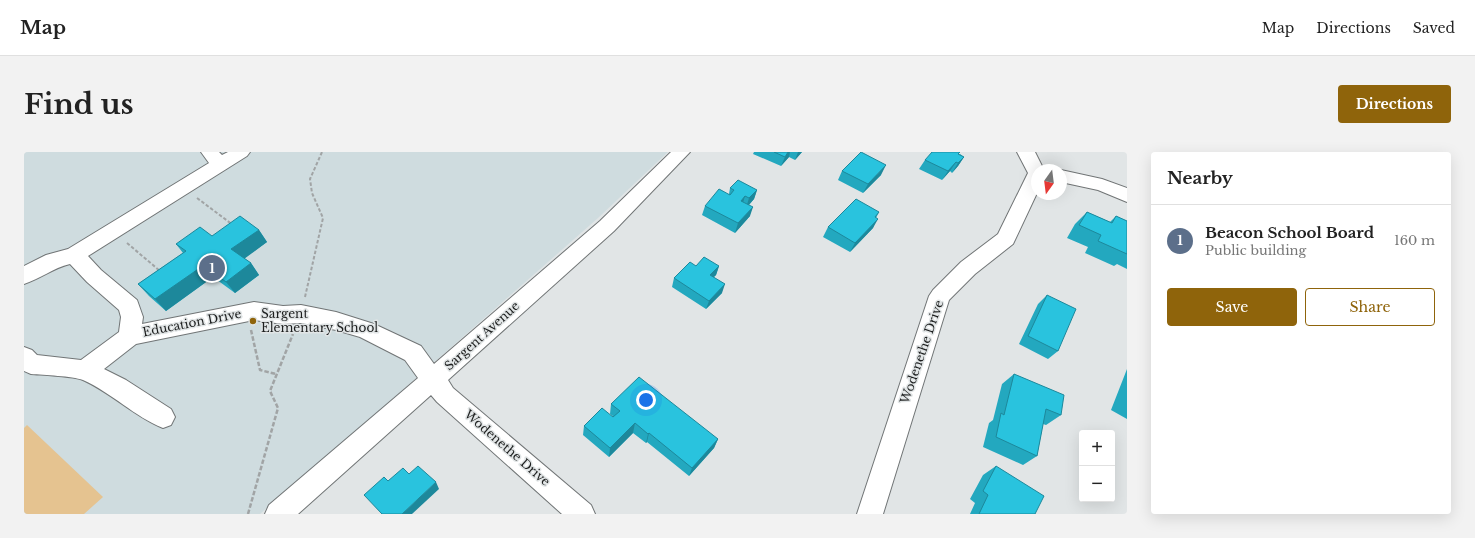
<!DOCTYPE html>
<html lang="en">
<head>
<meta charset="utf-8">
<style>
	:root { --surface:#fff; --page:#f2f2f2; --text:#222; --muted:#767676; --line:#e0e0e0; --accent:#8f640b }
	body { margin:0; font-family:"Libre Baskerville",serif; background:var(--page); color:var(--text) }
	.controls { position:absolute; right:12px; bottom:12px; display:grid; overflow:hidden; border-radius:4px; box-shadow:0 4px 16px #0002 }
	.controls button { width:36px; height:36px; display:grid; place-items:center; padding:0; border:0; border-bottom:1px solid var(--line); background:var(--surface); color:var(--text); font:20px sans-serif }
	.compass { position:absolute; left:1007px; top:12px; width:36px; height:36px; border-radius:50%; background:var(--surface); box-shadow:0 4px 16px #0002; rotate:194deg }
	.you { position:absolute; left:622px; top:248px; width:14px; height:14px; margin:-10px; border:3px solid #fff; border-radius:50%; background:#1a73e8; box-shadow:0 0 0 6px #1a73e833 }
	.badge { display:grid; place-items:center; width:26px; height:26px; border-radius:50%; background:var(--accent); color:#fff; font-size:13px; font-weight:700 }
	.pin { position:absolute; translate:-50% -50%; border:2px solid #fff; box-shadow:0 1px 4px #0006 }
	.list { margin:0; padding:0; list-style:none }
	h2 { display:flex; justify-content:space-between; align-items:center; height:52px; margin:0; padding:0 16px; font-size:17px }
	h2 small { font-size:13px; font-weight:400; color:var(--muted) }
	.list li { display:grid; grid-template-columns:26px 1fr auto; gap:12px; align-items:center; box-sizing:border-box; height:72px; padding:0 16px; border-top:1px solid var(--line) }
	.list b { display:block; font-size:15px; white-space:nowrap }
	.list p { margin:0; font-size:13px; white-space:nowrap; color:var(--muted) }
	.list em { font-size:13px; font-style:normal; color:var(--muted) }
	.actions { display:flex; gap:8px; padding:12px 16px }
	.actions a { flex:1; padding:9px 0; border:1px solid var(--accent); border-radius:4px; text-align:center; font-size:14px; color:var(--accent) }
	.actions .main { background:var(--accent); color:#fff }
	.map { position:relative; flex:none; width:1103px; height:362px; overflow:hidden; border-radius:4px }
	header { display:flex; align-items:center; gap:24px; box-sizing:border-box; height:56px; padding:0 20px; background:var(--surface); border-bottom:1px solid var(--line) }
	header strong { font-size:19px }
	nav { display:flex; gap:22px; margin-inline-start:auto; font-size:14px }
	.intro { display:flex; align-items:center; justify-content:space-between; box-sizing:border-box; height:96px; padding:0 24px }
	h1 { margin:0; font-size:28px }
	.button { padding:10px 18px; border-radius:4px; background:var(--accent); color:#fff; font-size:14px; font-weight:700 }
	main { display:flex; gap:24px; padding:0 24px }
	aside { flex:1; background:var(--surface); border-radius:4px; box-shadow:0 4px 16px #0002 }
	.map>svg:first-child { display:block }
	.built { fill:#cfdcdf }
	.green { fill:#e5c390 }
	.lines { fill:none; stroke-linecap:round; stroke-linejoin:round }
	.minor-casing { stroke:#717576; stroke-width:2 }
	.path-far1 { stroke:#a1a4a5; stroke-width:2; stroke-dasharray:3.5 2; stroke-linecap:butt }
	.path { stroke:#a1a4a5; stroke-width:2.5; stroke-dasharray:4.5 2; stroke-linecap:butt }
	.minor { fill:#fff; fill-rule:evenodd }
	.wall { fill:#23a8bf }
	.shaded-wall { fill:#1d889b }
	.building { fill:#29c3de; stroke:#1d889b }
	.poi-dot { fill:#8f640b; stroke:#e1e5e6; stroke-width:1.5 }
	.labels { text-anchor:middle; stroke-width:3; stroke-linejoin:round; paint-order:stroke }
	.poi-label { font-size:12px; fill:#1c1e1e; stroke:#e1e5e6; text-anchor:start }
	.street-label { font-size:12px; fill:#1c1e1e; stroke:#e1e5e6 }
</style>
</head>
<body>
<header>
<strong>Map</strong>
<nav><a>Map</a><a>Directions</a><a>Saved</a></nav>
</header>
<div class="intro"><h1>Find us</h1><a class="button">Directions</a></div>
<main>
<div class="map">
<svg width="1103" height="362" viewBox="0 0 1103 362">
	<rect width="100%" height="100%" fill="#e1e5e6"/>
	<path class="built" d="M0,0H644L574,66L340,272L236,362H0Z"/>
	<path class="green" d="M3,273L79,345L60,362H0V276Z"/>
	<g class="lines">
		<defs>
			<path id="minor" d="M177,0H195L198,3L204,0H226L223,4L64,104L77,118L113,148L119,165L118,172L230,150L259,154L277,153L312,160L350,172L397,194L410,212L576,69L647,0H666L590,79L424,228L429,236L567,353L571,362H538L413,250L407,243L274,362H241L245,353L394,226L381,208L336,185L312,178L277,171L259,172L230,168L112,192L80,217L102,228L147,257L151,265L147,273L139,276C111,265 88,241 59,228C48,224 20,223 7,222L0,219V195L8,198L13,203L57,208L95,180L97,165L95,158L63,130L46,112C29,116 16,127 0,132V114L22,103L44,97L185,11Z
				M993,0H1011L1020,18H1013V41L989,92L951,122L925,148L859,362H833L905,144L909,138L937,110L974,82L1004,21Z
				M1036,18H1037L1078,27L1103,36V50L1074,38L1037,30Z"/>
		</defs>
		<use href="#minor" class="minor-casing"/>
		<path class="path-far1" d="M173,46L209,73
			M103,91L136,119
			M281,145L299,66L288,41L286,27L298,0"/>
		<path class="path" d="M227,178L236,218L252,222
			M224,362L254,256L246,239L269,182"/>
		<use href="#minor" class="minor"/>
	</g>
	<path class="wall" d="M730,0H778L771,8L765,5L757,14L729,2Z
		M936,2L940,5L934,14L928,21L926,19L918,28L895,17L901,8Z
		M818,19L857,23L839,41L814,28Z
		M706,36L733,38L730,47L725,53L726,64L711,81L678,63L681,54L705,42Z
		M855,60L852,66L849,76L826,100L799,85L804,75Z
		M1063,60L1086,70L1092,64L1103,69V117L1093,112L1090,114L1061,101L1064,95L1043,86L1051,72Z
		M235,78L243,90L220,106L227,111L235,123L211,141L189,125L142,159L125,144L114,132L159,101L152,92Z
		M672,114H695L692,123L690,125L698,141L682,157L648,135L650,126Z
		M1023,143L1034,199L1024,207L995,192L1014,152Z
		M1103,217V267L1087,258Z
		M990,222L1037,263L1022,273L1019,272L1013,304L999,313L959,295L965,271L969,268L978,232Z
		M587,252L694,287L690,296L665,324L623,290L622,291L609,281L585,305L559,283L560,274L589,265H590L586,262Z
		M972,314L1011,362H946L951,351L946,347L959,323Z"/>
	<path class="shaded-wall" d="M764,0H766L765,5L757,14L761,5Z
		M774,0H778L771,8Z
		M940,5L934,14L928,21L934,11Z
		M932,10L926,19L918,28L924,19Z
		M862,13L857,23L839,41L844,32Z
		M733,38L730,47L722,56L725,46Z
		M721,44L718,54L717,49Z
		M729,55L726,64L711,81L714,71Z
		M854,67L849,76L826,100L831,91Z
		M235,78L243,90L216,110L207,97Z
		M227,111L235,123L211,141L202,130Z
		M180,113L189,125L142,159L131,147Z
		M695,114L692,123L683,131L686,123Z
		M701,132L698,141L682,157L685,149Z
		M611,271L609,281L585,305L586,296Z
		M625,281L623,290L622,291L624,282Z
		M694,287L690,296L665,324L668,316Z
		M412,330L415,337L388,362H378Z"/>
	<path class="building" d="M750,0H764L761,5Z
		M837,0L862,13L844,32L818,19Z
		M908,0H936L934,2L940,5L934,11L932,10L924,19L901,8Z
		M714,28L733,38L725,46L721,44L717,49L729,55L714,71L681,54L695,37L706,43L710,38L706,36Z
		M832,47L855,60L851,65L854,67L831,91L804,75Z
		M1063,60L1088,71L1092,64L1103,69V102L1074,89L1077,83L1055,73Z
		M216,64L235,78L207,97L227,111L202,130L180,113L131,147L114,132L162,99L152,92L176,75L188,84Z
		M680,105L695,114L686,123L701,132L685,149L650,126L666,110L672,114Z
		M1023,143L1052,157L1034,199L1004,184Z
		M990,222L1040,243L1037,263L1022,257L1013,304L972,285L977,261L980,263Z
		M615,225L694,287L668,316L625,281L624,282L611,271L586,296L560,274L578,256L589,265L596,259L587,252Z
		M394,314L412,330L378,362H358L340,343L360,325L364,329L379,316L385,322Z
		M972,314L1020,344L1011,362H955L964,343L959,339Z"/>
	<circle class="poi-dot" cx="229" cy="169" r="4"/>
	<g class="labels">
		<g class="poi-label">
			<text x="237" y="166">Sargent<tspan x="237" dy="14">Elementary School</tspan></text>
		</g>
		<g class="street-label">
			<text transform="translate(168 171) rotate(-11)" y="4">Education Drive</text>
			<text transform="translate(458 184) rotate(-42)" y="4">Sargent Avenue</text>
			<text transform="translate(898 200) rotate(-71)" y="4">Wodenethe Drive</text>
			<text transform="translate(483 296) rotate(41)" y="4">Wodenethe Drive</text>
		</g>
	</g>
</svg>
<div class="controls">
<button>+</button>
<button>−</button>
</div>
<svg class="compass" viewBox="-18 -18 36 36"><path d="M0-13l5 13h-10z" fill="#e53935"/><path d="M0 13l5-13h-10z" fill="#767676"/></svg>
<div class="you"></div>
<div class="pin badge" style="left:188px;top:116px;background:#5c6f8a">1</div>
</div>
<aside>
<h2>Nearby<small></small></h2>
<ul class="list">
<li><span class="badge" style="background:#5c6f8a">1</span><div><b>Beacon School Board</b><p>Public building</p></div><em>160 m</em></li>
</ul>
<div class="actions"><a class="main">Save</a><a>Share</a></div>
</aside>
</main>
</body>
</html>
